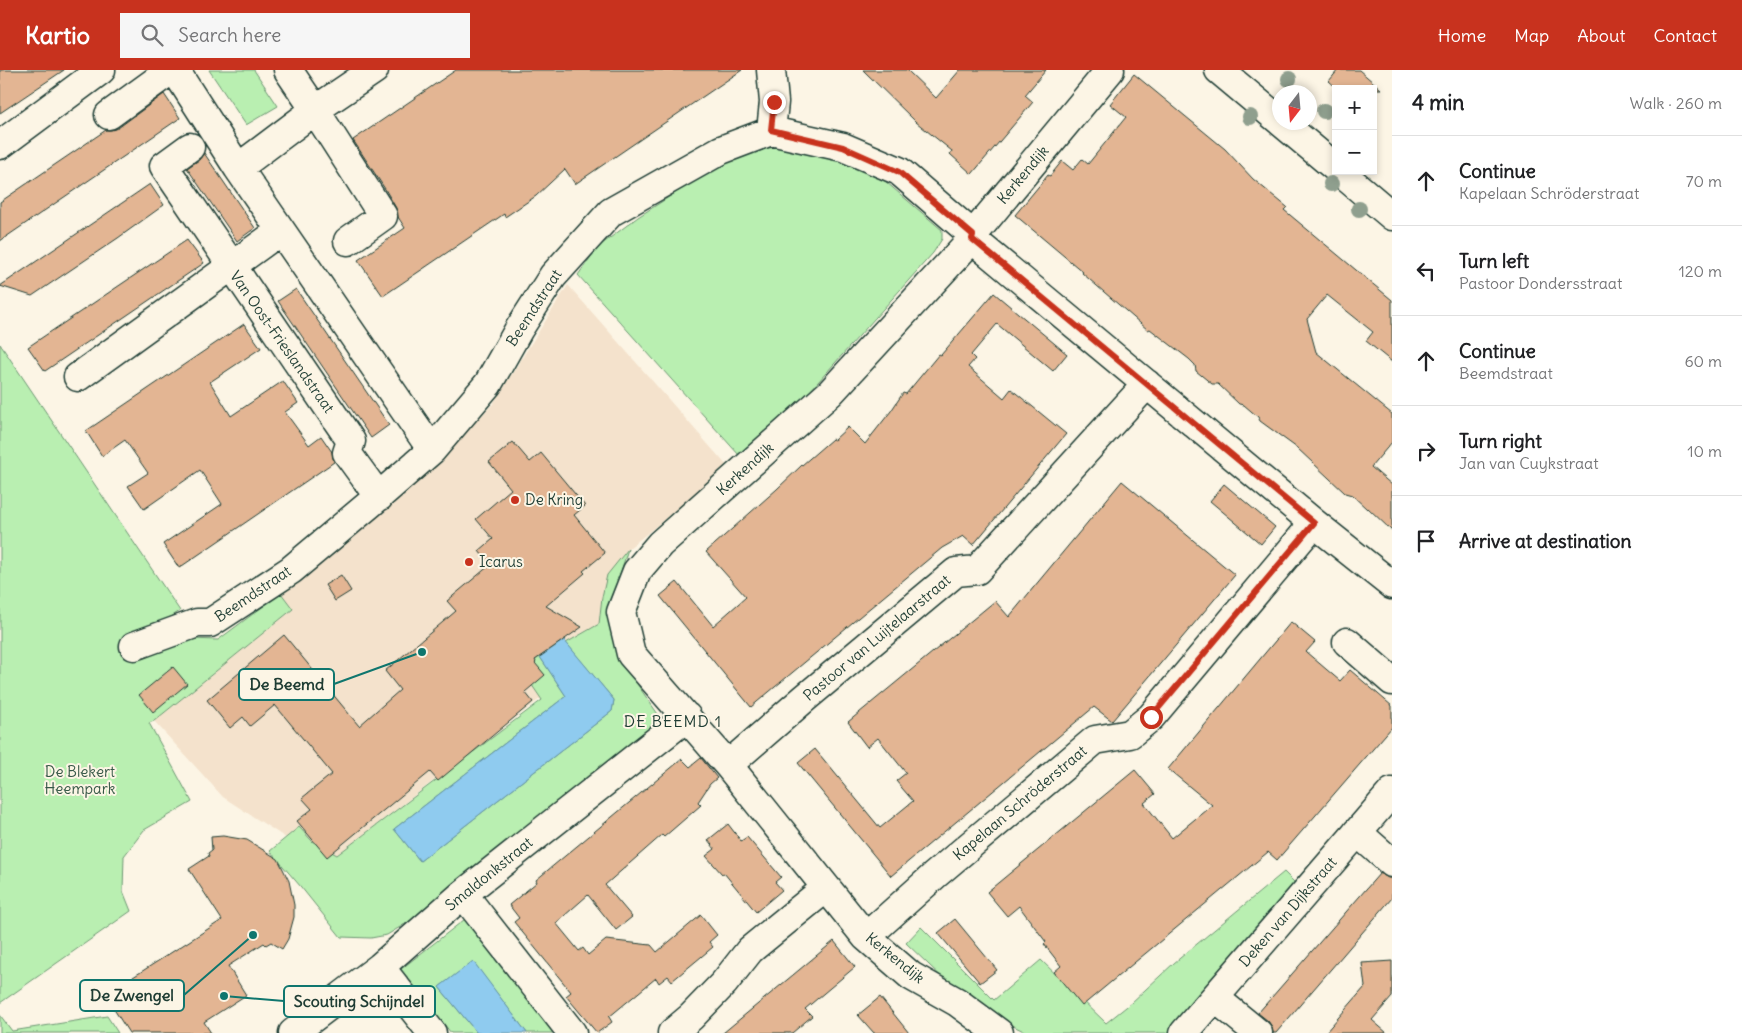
<!DOCTYPE html>
<html lang="en">
<head>
<meta charset="utf-8">
<style>
	:root { --surface:#fff; --page:#f6f6f6; --text:#202124; --muted:#757577; --line:#e0e0e0; --accent:#c8321e }
	body { margin:0; font-family:Delius,sans-serif; background:var(--page); color:var(--text) }
	.controls { position:absolute; right:15px; top:15px; display:grid; overflow:hidden; border-radius:0px; box-shadow:0 2px 8px #0003 }
	.controls button { width:45px; height:45px; display:grid; place-items:center; padding:0; border:0; border-bottom:1px solid var(--line); background:var(--surface); color:var(--text); font:25px sans-serif }
	.compass { position:absolute; left:1272px; top:15px; width:45px; height:45px; border-radius:50%; background:var(--surface); box-shadow:0 2px 8px #0003; rotate:196deg }
	.stop { position:absolute; width:15px; height:15px; margin:-11px; border:4px solid #c8321e; border-radius:50%; background:#fff }
	.stop.end { background:#c8321e; border-color:#fff; box-shadow:0 1px 5px #0008 }
	.list { margin:0; padding:0; list-style:none }
	h2 { display:flex; justify-content:space-between; align-items:center; height:65px; margin:0; padding:0 20px; font-size:21px }
	h2 small { font-size:16px; font-weight:400; color:var(--muted) }
	.list li { display:grid; grid-template-columns:32px 1fr auto; gap:15px; align-items:center; box-sizing:border-box; height:90px; padding:0 20px; border-top:1px solid var(--line) }
	.list b { display:block; font-size:19px; white-space:nowrap }
	.list p { margin:0; font-size:16px; white-space:nowrap; color:var(--muted) }
	.list em { font-size:16px; font-style:normal; color:var(--muted) }
	.icon { flex:none; width:28px; height:28px; fill:none; stroke:currentColor; stroke-width:2; stroke-linecap:round; stroke-linejoin:round }
	.map { position:relative; flex:none; width:1392px; height:963px; overflow:hidden }
	header { display:flex; align-items:center; gap:30px; box-sizing:border-box; height:70px; padding:0 25px; background:var(--accent); color:#fff }
	header strong { font-size:24px }
	nav { display:flex; gap:28px; margin-inline-start:auto; font-size:18px }
	.search { width:350px; height:45px; background:var(--page); display:flex; align-items:center; gap:12px; box-sizing:border-box; padding:0 18px; border-radius:0px; color:var(--muted); font-size:19px }
	main { display:flex }
	aside { flex:1; background:var(--surface) }
	.map>svg:first-child { display:block }
	.built { fill:#f4e2cc }
	.green { fill:#b9efb1; stroke:#6c9672 }
	.water { fill:#8fcbef; stroke:#6292a4 }
	.building { fill:#e3b593; stroke:#1f3d34 }
	.lines { fill:none; stroke-linecap:round; stroke-linejoin:round }
	.minor-casing { stroke:#1f3d34; stroke-width:31 }
	.minor { stroke:#fcf5e5; stroke-width:28 }
	.tree { fill:#8f9f8e }
	.route { stroke:#c8321e; stroke-width:6 }
	.poi-dot { fill:#c8321e; stroke:#fcf5e5; stroke-width:2 }
	.labels { text-anchor:middle; stroke-width:4; stroke-linejoin:round; paint-order:stroke }
	.street-label { font-size:15px; fill:#1f3d34; stroke:#fcf5e5 }
	.poi-label { font-size:15px; fill:#1f3d34; stroke:#fcf5e5; text-anchor:start }
	.park-label { font-size:15px; fill:#365847; stroke:#fcf5e5 }
	.neighbourhood-label { font-size:16px; letter-spacing:1px; fill:#1f3d34; stroke:#fcf5e5 }
	.leader { fill:none; stroke:#0f766e; stroke-width:2 }
	.callout-dot { fill:#0f766e; stroke:#fcf5e5; stroke-width:2 }
	.callout { fill:#fcf5e5; stroke:#0f766e; stroke-width:2 }
	.callout-label { font-size:16px; text-anchor:middle; font-weight:bold; fill:#1f3d34 }
</style>
</head>
<body>
<header>
<strong>Kartio</strong>
<div class="search"><svg class="icon" aria-label="search" viewBox="0 0 24 24"><circle cx="10" cy="10" r="6"/><path d="M15 15l6 6"/></svg>Search here</div>
<nav><a>Home</a><a>Map</a><a>About</a><a>Contact</a></nav>
</header>
<main>
<div class="map">
<svg width="1392" height="963" viewBox="0 0 1392 963">
	<rect width="100%" height="100%" fill="#fcf5e5"/>
	<filter id="ink" filterUnits="userSpaceOnUse"><feTurbulence type="fractalNoise" baseFrequency=".02" numOctaves="2"/><feDisplacementMap in="SourceGraphic" scale="10" xChannelSelector="R" yChannelSelector="G"/><feConvolveMatrix kernelMatrix="1 2 1 2 8 2 1 2 1" color-interpolation-filters="sRGB"/></filter>
	<g filter="url(#ink)">
		<path class="built" d="M568,215L728,397L628,479L602,527L599,554L566,573L564,570L521,599L541,628L337,785L313,772L299,757L286,768L223,727L154,651L293,539L281,523L401,426L493,334Z"/>
		<path class="green" d="M209,0H254L278,36L246,55Z
			M788,76L872,100L942,160V169L933,183L810,321L739,385L578,205L598,177L638,147L706,103L750,80Z
			M0,274L180,541L166,550L190,569L218,570L281,523L293,539L154,651L149,653L192,732L144,760L124,786L123,821L131,841L0,933Z
			M628,479L617,514L610,551L617,585L662,650L431,838L387,865L371,868L341,867L301,817L270,781L299,757L313,772L337,785L542,630L521,599L540,587L566,626L394,759L420,791L612,641L614,630L566,573L599,554L602,527L607,505Z
			M1284,802L1299,817L1174,963H1028L973,937L906,873L921,857L994,930L1041,890L1106,953L1131,933L1174,893Z
			M469,846L571,963H527L473,892L439,917L477,963H451L401,899Z
			M0,945L12,961L107,946L118,963H0Z"/>
		<path class="water" d="M564,570L614,630L612,641L420,791L394,759L566,626L540,587Z
			M473,891L527,963H477L439,917Z"/>
		<path class="building" d="M0,0H64L0,43Z
			M456,0H742L575,114L565,99L536,126L505,147L504,144L383,226L358,190L405,158L398,147L396,138L385,119L353,70Z
			M863,0H907L936,28L960,0H1046L1025,25L1033,32L972,104L950,84L952,81L916,52Z
			M1338,0H1359L1381,19H1338L1329,11Z
			M1134,4L1225,79L1253,109L1287,137L1284,140L1392,230V292L1366,271L1373,262L1327,225L1307,249L1316,282L1392,344V372L1371,397L1392,415V461L1368,438L1367,439L1352,425L1345,423L1297,378L1260,351L1258,347L1244,335L1239,334L1218,314H1212L1196,301L1195,295L1189,289L1150,259L1148,260L1082,203L1083,202L1015,145L1048,105L1050,106L1062,91L1073,100L1082,89L1088,94L1126,47L1110,34Z
			M164,24L180,48L0,171V132L106,60H111L118,58Z
			M204,83L255,158L237,171L187,98L199,90Z
			M150,114L164,135L118,168L32,226L0,216Z
			M187,170L204,193L45,301L28,277Z
			M296,219L389,355L371,368L278,231Z
			M994,223L1067,284L1053,301L997,254L971,285L975,289L968,297L1004,328L1011,319L1066,364L973,475L963,466L942,478L751,637L660,526L677,512L713,556L746,527L706,482L777,419L802,395L832,369L834,370L848,357L865,374L891,341L903,323L906,324L939,284L941,285Z
			M244,254L261,278L210,312L231,346L283,311L298,333L285,342L309,375L321,366L332,382L334,392L179,498L163,474L222,434L200,400L144,439L128,416L148,403L125,370L102,386L86,361Z
			M513,372L530,392L541,383L585,436L574,445L605,483L583,501L585,503L546,536L582,557L535,590L536,592L535,593L545,605L525,622L533,632L438,711L430,702L327,787L297,751L312,739L302,728L332,704L275,635L250,656L243,647L230,658L207,630L284,565L359,656L400,620L385,601L456,541L447,531L490,495L479,481L493,469L476,449L511,419L489,392Z
			M1122,411L1235,505L1112,651L1094,637L891,806L798,693L815,679L880,758L913,731L896,711L906,703L878,668L867,677L848,652L995,531L1009,547Z
			M1224,414L1275,457L1261,474L1210,431Z
			M341,505L351,521L335,531L325,515Z
			M1291,552L1315,572L1306,582L1340,611L1350,600L1392,636V657L1277,790L1268,782L1082,936L1054,902L1061,896L1044,874L1046,872L1019,836L1007,846L987,822L1135,700L1155,724L1144,733L1172,768L1212,735L1168,699Z
			M173,597L187,614L153,642L139,625Z
			M701,688L717,708L710,714L698,732L701,735L664,767L662,765L605,815L632,847L616,860L588,825L556,853L579,881L583,878L588,885L606,870L651,875L657,882L701,845L717,865L709,872L713,877L672,911L668,906L659,913L656,908L609,947L612,952L597,963L566,926L571,922L514,852L519,848L509,835L537,812L536,810L682,689L690,697Z
			M728,754L741,771L747,767L781,807L775,812L782,820L756,842L724,803L722,804L706,786L715,779L708,770Z
			M223,766L247,770L278,789L289,811L294,835V847L288,869L282,879L271,872L266,875L264,873L228,896L246,925L204,952L211,963H129L105,925L222,850L189,799L209,786L208,783L212,780L211,767Z
			M1380,803L1388,808H1392V828L1276,963H1273L1272,957L1268,951L1258,943Z
			M955,849L997,900L980,913L938,863Z
			M834,871L855,897L805,939L812,946L792,963H723Z
			M1392,891V927L1372,950L1387,963H1325L1365,917L1362,893Z
			M880,927L909,963H874L858,945Z"/>
		<g class="lines">
			<defs>
				<path id="minor" d="M175,0L238,98L432,380
					M288,0L315,40L383,146L348,171
					M1219,0L1280,51
					M109,45L171,0
					M1281,52L1336,98
					M771,61L774,32L771,0
					M0,75L101,0
					M190,77L164,96L351,371L347,383L379,427
					M238,98L315,40L374,0
					M1339,101L1392,146
					M972,169L1314,453L1392,515
					M78,307L280,161
					M1347,572L1392,611
					M134,576L197,553H210L291,500L371,433L432,380L488,314L519,259L553,206L611,142L721,80L771,61L843,77L899,101L973,165
					M728,695L805,628L956,502L977,500L1147,314
					M1357,762L1392,793
					M463,824L572,963
					M866,867L935,805L1095,670L1130,664L1151,647L1314,453
					M380,897L432,963
					M1215,928L1258,963
					M293,963L380,897L463,824L687,647
					M672,963L691,947L724,913L750,880L826,818
					M999,963L957,932L911,906L866,867L728,695L631,584L621,542L637,501L660,474L830,323L972,169L973,165L1110,0
					M1184,963L1392,722"/>
			</defs>
			<use href="#minor" class="minor-casing"/>
			<use href="#minor" class="minor"/>
		</g>
		<g class="tree">
			<circle cx="1289" cy="9" r="8"/>
			<circle cx="1324" cy="41" r="8"/>
			<circle cx="1250" cy="47" r="8"/>
			<circle cx="1331" cy="114" r="8"/>
			<circle cx="1359" cy="139" r="8"/>
		</g>
	</g>
	<g class="lines" filter="url(#ink)">
		<path class="route" d="M774,32L771,60L843,77L899,102L973,165L972,169L1314,453L1151,647"/>
	</g>
	<g class="poi-dot">
		<circle cx="515" cy="430" r="5"/>
		<circle cx="469" cy="492" r="5"/>
	</g>
	<g class="labels">
		<g class="street-label">
			<text transform="translate(1023 105) rotate(-50)" y="5">Kerkendijk</text>
			<text transform="translate(534 238) rotate(-57)" y="5">Beemdstraat</text>
			<text transform="translate(282 272) rotate(55)" y="5">Van Oost-Frieslandstraat</text>
			<text transform="translate(745 399) rotate(-42)" y="5">Kerkendijk</text>
			<text transform="translate(253 524) rotate(-34)" y="5">Beemdstraat</text>
			<text transform="translate(877 568) rotate(-40)" y="5">Pastoor van Luijtelaarstraat</text>
			<text transform="translate(1020 733) rotate(-40)" y="5">Kapelaan Schröderstraat</text>
			<text transform="translate(489 804) rotate(-39)" y="5">Smaldonkstraat</text>
			<text transform="translate(1288 842) rotate(-49)" y="5">Deken van Dijkstraat</text>
			<text transform="translate(895 888) rotate(39)" y="5">Kerkendijk</text>
		</g>
		<g class="poi-label">
			<text x="525" y="435">De Kring</text>
			<text x="479" y="497">Icarus</text>
		</g>
		<g class="park-label">
			<text x="80" y="707">De Blekert<tspan x="80" dy="17">Heempark</tspan></text>
		</g>
		<g class="neighbourhood-label">
			<text x="673" y="657">DE BEEMD 1</text>
		</g>
	</g>
	<path class="leader" d="M422 582L334 614M253 865L184 925M224 926L284 931"/>
	<g class="callout-dot">
		<circle cx="422" cy="582" r="5"/>
		<circle cx="253" cy="865" r="5"/>
		<circle cx="224" cy="926" r="5"/>
	</g>
	<g class="callout">
		<rect x="239" y="599" width="95" height="31" rx="5"/>
		<rect x="80" y="910" width="104" height="31" rx="5"/>
		<rect x="284" y="916" width="151" height="31" rx="5"/>
	</g>
	<g class="callout-label">
		<text x="287" y="620">De Beemd</text>
		<text x="132" y="931">De Zwengel</text>
		<text x="359" y="937">Scouting Schijndel</text>
	</g>
</svg>
<div class="controls">
<button>+</button>
<button>−</button>
</div>
<svg class="compass" viewBox="-18 -18 36 36"><path d="M0-13l5 13h-10z" fill="#e53935"/><path d="M0 13l5-13h-10z" fill="#757577"/></svg>
<div class="stop" style="left:1151px;top:647px"></div>
<div class="stop end" style="left:774px;top:32px"></div>
</div>
<aside>
<h2>4 min<small>Walk · 260 m</small></h2>
<ul class="list">
<li><svg class="icon" aria-label="ahead" viewBox="0 0 24 24"><path d="M12 20V5M6 11l6-6 6 6"/></svg><div><b>Continue</b><p>Kapelaan Schröderstraat</p></div><em>70 m</em></li>
<li><svg class="icon" aria-label="left" viewBox="0 0 24 24"><path d="M17 20v-9H6M10 6l-5 5 5 5"/></svg><div><b>Turn left</b><p>Pastoor Dondersstraat</p></div><em>120 m</em></li>
<li><svg class="icon" aria-label="ahead" viewBox="0 0 24 24"><path d="M12 20V5M6 11l6-6 6 6"/></svg><div><b>Continue</b><p>Beemdstraat</p></div><em>60 m</em></li>
<li><svg class="icon" aria-label="right" viewBox="0 0 24 24"><path d="M7 20v-9h11M14 6l5 5-5 5"/></svg><div><b>Turn right</b><p>Jan van Cuykstraat</p></div><em>10 m</em></li>
<li><svg class="icon" aria-label="arrive" viewBox="0 0 24 24"><path d="M6 21V4h12l-3 4 3 4H6"/></svg><div><b>Arrive at destination</b></div></li>
</ul>
</aside>
</main>
</body>
</html>
